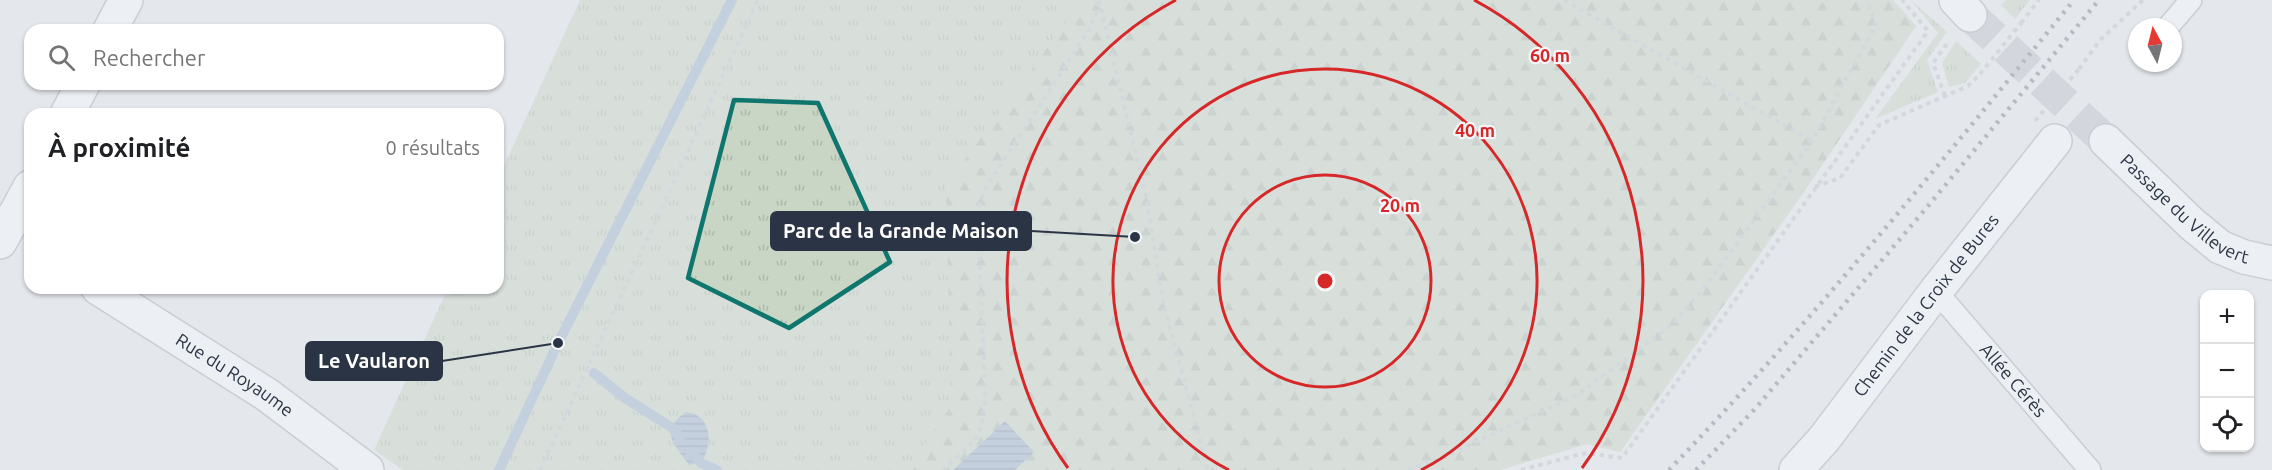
<!DOCTYPE html>
<html lang="fr">
<head>
<meta charset="utf-8">
<style>
	:root { --surface:#fff; --page:#f6f6f6; --text:#202124; --muted:#757577; --line:#e0e0e0 }
	body { margin:0; font-family:Ubuntu,sans-serif; background:var(--page); color:var(--text) }
	.controls { position:absolute; right:18px; bottom:18px; display:grid; overflow:hidden; border-radius:12px; box-shadow:0 2px 4px #0004 }
	.controls button { width:54px; height:54px; display:grid; place-items:center; padding:0; border:0; border-bottom:2px solid var(--line); background:var(--surface); color:var(--text); font:30px sans-serif }
	.compass { position:absolute; left:2128px; top:18px; width:54px; height:54px; border-radius:50%; background:var(--surface); box-shadow:0 2px 4px #0004; rotate:353deg }
	.list { margin:0; padding:0; list-style:none }
	h2 { display:flex; justify-content:space-between; align-items:center; height:78px; margin:0; padding:0 24px; font-size:26px }
	h2 small { font-size:20px; font-weight:400; color:var(--muted) }
	.icon { flex:none; width:33px; height:33px; fill:none; stroke:currentColor; stroke-width:2; stroke-linecap:round; stroke-linejoin:round }
	.map { position:relative; flex:none; width:2272px; height:470px; overflow:hidden }
	.search { position:absolute; background:var(--surface); box-shadow:0 2px 4px #0004; left:24px; top:24px; width:480px; height:66px; display:flex; align-items:center; gap:15px; box-sizing:border-box; padding:0 21px; border-radius:18px; color:var(--muted); font-size:22px }
	.panel { position:absolute; background:var(--surface); box-shadow:0 2px 4px #0004; left:24px; top:108px; width:480px; height:186px; border-radius:18px }
	.map>svg:first-child { display:block }
	.grass { fill:url(#grass-tufts) }
	.forest { fill:url(#forest-firs) }
	.water { fill:url(#water-rules) }
	.lines { fill:none; stroke-linecap:round; stroke-linejoin:round }
	.stream { stroke:#9fb4cc; stroke-width:10 }
	.street-tunnel { stroke:#bfc3cb; stroke-width:33; stroke-dasharray:33 16; stroke-linecap:butt }
	.lane-casing { stroke:#a9aeb7; stroke-width:24 }
	.street-casing { stroke:#a9aeb7; stroke-width:36 }
	.path { stroke:#c2c5cb; stroke-width:4; stroke-dasharray:4.5 4.5; stroke-linecap:butt }
	.lane { stroke:#f7f8fa; stroke-width:21 }
	.street { stroke:#f7f8fa; stroke-width:33 }
	.rail { stroke:#7d8696; stroke-width:4.5; stroke-dasharray:3 6; stroke-linecap:butt }
	.path-bridge { stroke:#c2c5cb; stroke-width:4; stroke-dasharray:4.5 4.5; stroke-linecap:butt }
	.marked { fill:none; stroke:#0f766e; stroke-width:4.5; stroke-linejoin:round }
	.ring { fill:none; stroke:#d62828; stroke-width:3 }
	.labels { text-anchor:middle; stroke-width:4.5; stroke-linejoin:round; paint-order:stroke }
	.street-label { font-size:18px; fill:#2b3445; stroke:#f4f6f9 }
	.centre { fill:#d62828; stroke:#f4f6f9; stroke-width:3 }
	.ring-label { font-size:18px; text-anchor:middle; font-weight:bold; fill:#d62828; stroke:#f4f6f9; stroke-width:4.5; stroke-linejoin:round; paint-order:stroke }
	.leader { fill:none; stroke:#2b3445; stroke-width:2 }
	.callout-dot { fill:#2b3445; stroke:#f4f6f9; stroke-width:2 }
	.callout { fill:#2b3445; stroke:#2b3445; stroke-width:2 }
	.callout-label { font-size:20px; text-anchor:middle; font-weight:bold; fill:#fff }
</style>
</head>
<body>
<div class="map">
<svg width="2272" height="470" viewBox="0 0 2272 470">
	<defs>
		<pattern id="grass-tufts" width="24" height="20" patternUnits="userSpaceOnUse" patternTransform="scale(1.5)"><rect width="24" height="20" fill="#c9d6c5"/><path d="M3 7l-1-3M5 7V3M7 7l1-3M15 17l-1-3M17 17v-4M19 17l1-3" fill="none" stroke="#adb8ab"/></pattern>
		<pattern id="forest-firs" width="22" height="20" patternUnits="userSpaceOnUse" patternTransform="scale(1.5)"><rect width="22" height="20" fill="#c9d6c5"/><path d="M5 1l3.5 6h-7zM16 11l3.5 6h-7z" fill="#adb8ab"/></pattern>
		<pattern id="water-rules" width="6" height="5" patternUnits="userSpaceOnUse" patternTransform="scale(1.5)"><rect width="6" height="5" fill="#9fb4cc"/><path d="M0 2.5h6" fill="none" stroke="#8293a7"/></pattern>
	</defs>
	<rect width="100%" height="100%" fill="#e4e7ec"/>
	<path class="grass" d="M580,0H1893L1916,26L1808,186L1620,452L1587,444L1500,470H403L374,450L448,288H498V179Z
		M1911,0L1947,32L1927,60L1938,92L1875,119L1938,33Z
		M2006,0H2030L2015,19L2001,5Z
		M1956,41L1981,64L1965,83L1949,87L1942,63Z"/>
	<path class="forest" d="M1083,0H1893L1916,26L1808,186L1620,452L1587,444L1500,470H907L951,406L946,185Z"/>
	<path class="water" d="M686,412C713,415 713,445 701,463L689,465C674,444 658,431 686,412Z
		M1005,421L1034,452L1015,470H953Z"/>
	<g class="lines">
		<path class="stream" d="M594,373L625,398L671,427L680,437
			M691,452L701,463L717,470
			M499,470L558,343L732,0"/>
		<path class="street-tunnel" d="M1970,15L2106,141"/>
		<defs>
			<g id="lane">
				<path d="M2168,27L2191,0"/>
				<path id="s1" d="M1936,291L2090,470"/>
			</g>
			<g id="street">
				<path d="M1956,0L1970,15"/>
				<path d="M110,30L126,0"/>
				<path d="M67,114L83,84"/>
				<path id="s2" d="M2106,141L2192,224L2220,247L2244,257L2272,263"/>
				<path d="M0,242L30,187"/>
				<path id="s3" d="M98,288L266,394L367,470"/>
				<path id="s4" d="M1796,470L1824,439L1936,291L2055,141"/>
			</g>
		</defs>
		<use href="#lane" class="lane-casing"/>
		<use href="#street" class="street-casing"/>
		<path class="path" d="M1099,0L1146,196L1163,301L1208,470
			M1564,0L1812,141
			M2021,23L2039,0
			M2079,69L2100,40L2143,0
			M1945,96L1933,63L1949,41
			M1815,187L1840,178L1879,125L1968,86L1980,74
			M540,470L758,0
			M942,470C974,442 984,440 985,394L978,219L981,199L988,184L1089,30L1096,14L1098,0
			M1408,470L1437,460L1577,395L1673,324L1704,288L1812,141L1876,25L1867,0
			M1521,470L1585,453L1622,458L1928,31L1902,0"/>
		<use href="#lane" class="lane"/>
		<use href="#street" class="street"/>
		<path class="rail" d="M1669,470C1812,321 1943,160 2074,0
			M1696,470L1754,410L1923,212L2099,0"/>
		<path class="path-bridge" d="M1980,74L2021,23
			M2035,121L2079,69"/>
	</g>
	<path d="M0 0H2272V470H0ZM734,100L818,103L890,262L789,328L688,278Z" fill="#e4e7ec" fill-opacity=".55" fill-rule="evenodd"/>
	<path class="marked" d="M734,100L818,103L890,262L789,328L688,278Z"/>
	<g class="ring">
		<circle cx="1325" cy="281" r="106"/>
		<path d="M1229 470A212 212 0 1 1 1421 470"/>
		<path d="M1068 468A318 318 0 0 1 1176 0M1474 0A318 318 0 0 1 1582 468"/>
	</g>
	<g class="labels">
		<g class="street-label">
			<text dy="6" stroke="none"><textPath href="#s2" startOffset="105">Passage du Villevert</textPath></text>
			<text dy="6" stroke="none"><textPath href="#s4" startOffset="210">Chemin de la Croix de Bures</textPath></text>
			<text dy="6" stroke="none"><textPath href="#s3" startOffset="162">Rue du Royaume</textPath></text>
			<text dy="6" stroke="none"><textPath href="#s1" startOffset="118">Allée Cérès</textPath></text>
		</g>
	</g>
	<circle cx="1325" cy="281" r="9" class="centre"/>
	<g class="ring-label">
		<text x="1550" y="62">60 m</text>
		<text x="1475" y="137">40 m</text>
		<text x="1400" y="212">20 m</text>
	</g>
	<path class="leader" d="M1135 237L1031 231M558 343L442 361"/>
	<g class="callout-dot">
		<circle cx="1135" cy="237" r="6"/>
		<circle cx="558" cy="343" r="6"/>
	</g>
	<g class="callout">
		<rect x="771" y="212" width="260" height="38" rx="6"/>
		<rect x="306" y="342" width="136" height="38" rx="6"/>
	</g>
	<g class="callout-label">
		<text x="901" y="238">Parc de la Grande Maison</text>
		<text x="374" y="368">Le Vaularon</text>
	</g>
</svg>
<div class="controls">
<button>+</button>
<button>−</button>
<button><svg class="icon" aria-label="locate" viewBox="0 0 24 24"><circle cx="12" cy="12" r="6"/><path d="M12 2v4M12 18v4M2 12h4M18 12h4"/></svg></button>
</div>
<svg class="compass" viewBox="-18 -18 36 36"><path d="M0-13l5 13h-10z" fill="#e53935"/><path d="M0 13l5-13h-10z" fill="#757577"/></svg>
<div class="search"><svg class="icon" aria-label="search" viewBox="0 0 24 24"><circle cx="10" cy="10" r="6"/><path d="M15 15l6 6"/></svg>Rechercher</div>
<section class="panel">
<h2>À proximité<small>0 résultats</small></h2>
<ul class="list">
</ul>
</section>
</div>
</body>
</html>
